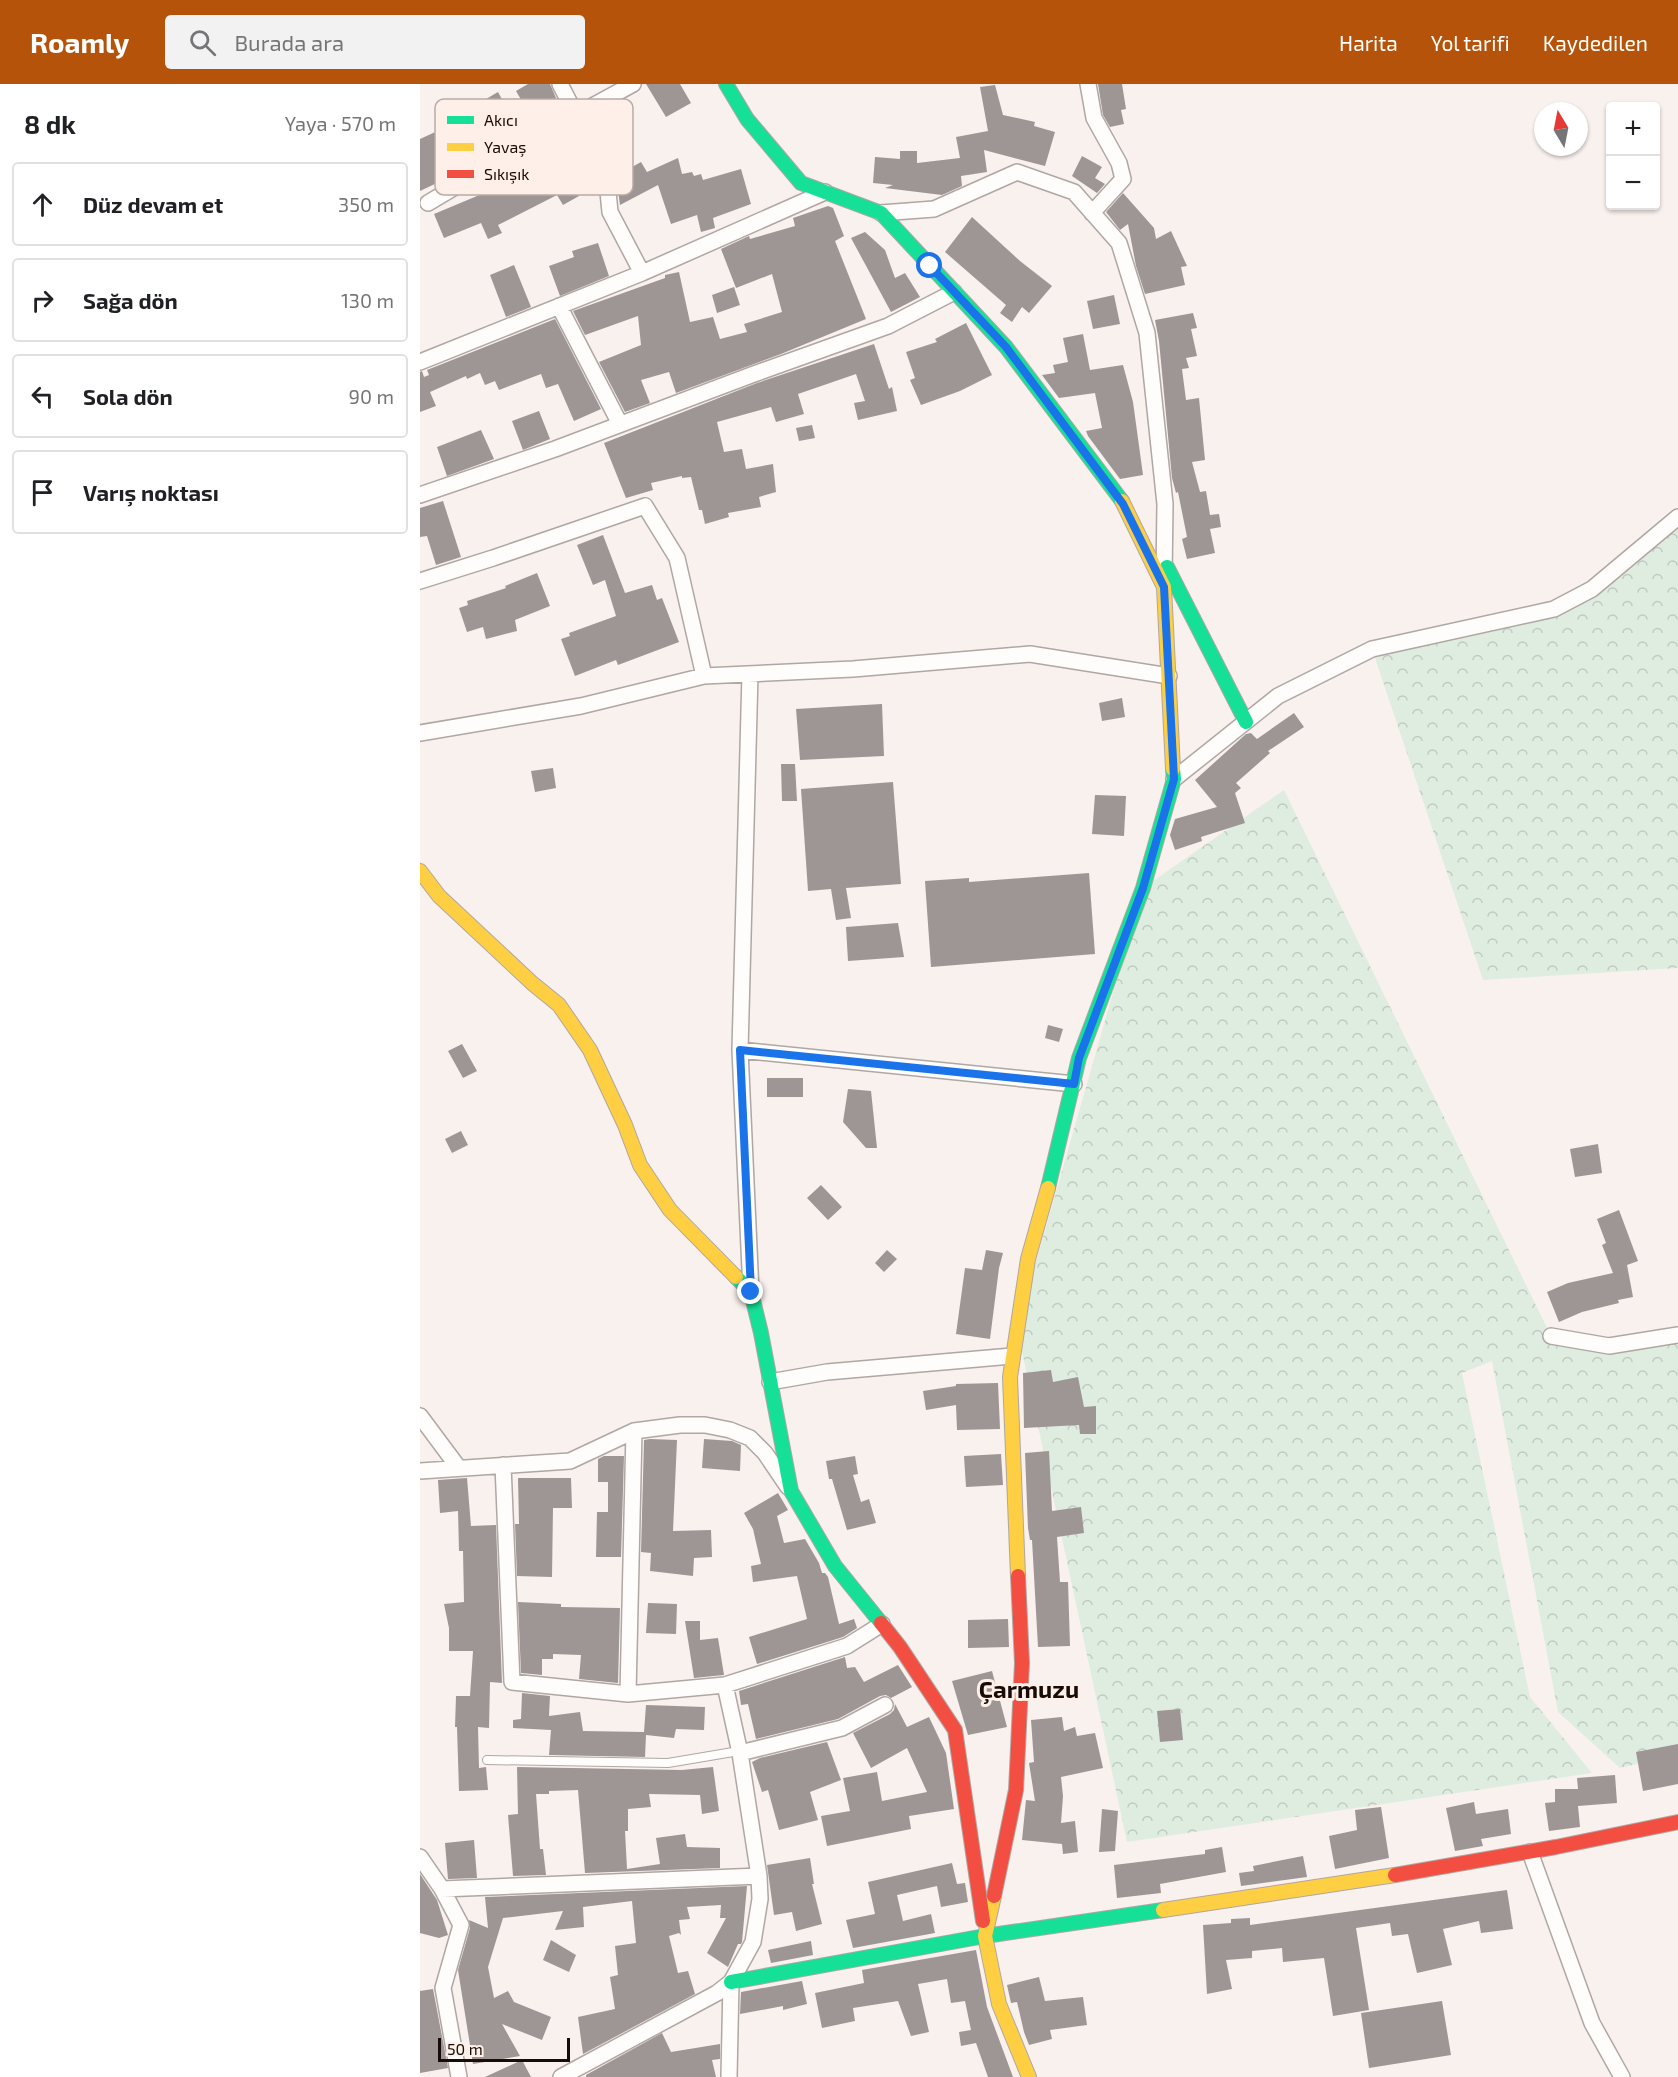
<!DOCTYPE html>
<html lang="tr">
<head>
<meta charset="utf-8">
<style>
	:root { --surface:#fff; --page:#f2f2f2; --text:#202124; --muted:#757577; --line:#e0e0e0; --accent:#b45309 }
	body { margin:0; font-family:"Exo 2",sans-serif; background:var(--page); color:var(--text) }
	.controls { position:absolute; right:18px; top:18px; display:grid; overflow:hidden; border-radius:6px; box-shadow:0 2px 4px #0004 }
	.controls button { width:54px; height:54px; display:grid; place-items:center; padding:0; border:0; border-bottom:2px solid var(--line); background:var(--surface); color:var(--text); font:30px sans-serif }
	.compass { position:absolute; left:1114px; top:18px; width:54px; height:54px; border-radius:50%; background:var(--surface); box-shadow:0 2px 4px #0004; rotate:350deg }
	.scale { position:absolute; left:18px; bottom:15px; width:132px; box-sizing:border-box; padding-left:6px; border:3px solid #180c08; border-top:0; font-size:16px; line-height:21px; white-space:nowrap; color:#180c08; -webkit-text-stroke:4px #feefe9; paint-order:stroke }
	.stop { position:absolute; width:18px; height:18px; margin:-14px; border:4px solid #1a73e8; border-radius:50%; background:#fff }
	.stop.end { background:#1a73e8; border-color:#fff; box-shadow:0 2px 6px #0008 }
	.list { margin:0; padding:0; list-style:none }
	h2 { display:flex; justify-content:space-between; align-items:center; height:78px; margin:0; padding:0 24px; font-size:26px }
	h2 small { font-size:20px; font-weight:400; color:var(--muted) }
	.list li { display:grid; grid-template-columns:39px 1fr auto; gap:18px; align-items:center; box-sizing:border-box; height:84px; margin:0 12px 12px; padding:0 12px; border:2px solid var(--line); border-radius:6px }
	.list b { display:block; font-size:22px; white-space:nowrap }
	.list em { font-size:20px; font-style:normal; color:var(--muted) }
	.icon { flex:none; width:33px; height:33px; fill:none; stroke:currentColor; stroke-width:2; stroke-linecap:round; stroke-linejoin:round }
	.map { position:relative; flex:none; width:1258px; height:1993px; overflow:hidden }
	header { display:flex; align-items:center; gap:36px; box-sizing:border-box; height:84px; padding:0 30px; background:var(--accent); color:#fff }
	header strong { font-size:28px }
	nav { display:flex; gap:33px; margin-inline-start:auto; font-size:21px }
	.search { width:420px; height:54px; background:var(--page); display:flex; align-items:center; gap:15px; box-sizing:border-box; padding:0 21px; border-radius:6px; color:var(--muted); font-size:22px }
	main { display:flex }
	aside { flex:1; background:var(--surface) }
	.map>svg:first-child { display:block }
	.forest { fill:url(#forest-crowns) }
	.building { fill:#9e9595 }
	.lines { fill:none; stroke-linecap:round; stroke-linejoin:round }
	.lane-casing { stroke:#b0a6a2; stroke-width:10 }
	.street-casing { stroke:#b0a6a2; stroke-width:18 }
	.fast-casing { stroke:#b0a6a2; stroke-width:16 }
	.slow-casing { stroke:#b0a6a2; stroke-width:16 }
	.jam-casing { stroke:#b0a6a2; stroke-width:16 }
	.lane { stroke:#fefdfc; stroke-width:8 }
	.street { stroke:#fefdfc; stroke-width:15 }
	.fast { stroke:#16e098; stroke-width:14 }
	.slow { stroke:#ffcf43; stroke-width:14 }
	.jam { stroke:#f24e42; stroke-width:14 }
	.route { stroke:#1a73e8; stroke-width:8 }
	.labels { text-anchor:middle; stroke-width:6; stroke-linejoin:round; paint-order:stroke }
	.district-label { font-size:24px; font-weight:bold; fill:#180c08; stroke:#feefe9 }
	.key { fill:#feefe9; stroke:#b9aba6; stroke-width:1.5 }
	.key-label { font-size:16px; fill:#180c08 }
</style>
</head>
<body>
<header>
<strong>Roamly</strong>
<div class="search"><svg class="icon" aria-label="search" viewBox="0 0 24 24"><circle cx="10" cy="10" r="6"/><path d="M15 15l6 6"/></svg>Burada ara</div>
<nav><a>Harita</a><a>Yol tarifi</a><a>Kaydedilen</a></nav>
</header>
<main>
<aside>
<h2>8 dk<small>Yaya · 570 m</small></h2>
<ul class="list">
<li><svg class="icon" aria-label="ahead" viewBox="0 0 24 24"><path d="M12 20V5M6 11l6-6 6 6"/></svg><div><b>Düz devam et</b></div><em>350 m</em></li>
<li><svg class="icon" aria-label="right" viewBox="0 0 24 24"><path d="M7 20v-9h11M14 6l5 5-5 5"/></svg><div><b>Sağa dön</b></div><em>130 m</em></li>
<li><svg class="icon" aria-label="left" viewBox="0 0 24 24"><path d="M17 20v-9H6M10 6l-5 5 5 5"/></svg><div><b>Sola dön</b></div><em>90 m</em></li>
<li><svg class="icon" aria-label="arrive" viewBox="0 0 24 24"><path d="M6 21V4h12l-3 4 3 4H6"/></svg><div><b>Varış noktası</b></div></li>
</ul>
</aside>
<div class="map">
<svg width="1258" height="1993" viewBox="0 0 1258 1993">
	<defs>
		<pattern id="forest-crowns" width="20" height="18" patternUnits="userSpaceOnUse" patternTransform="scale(1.5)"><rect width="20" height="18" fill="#dfede1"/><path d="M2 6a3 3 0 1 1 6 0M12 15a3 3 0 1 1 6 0" fill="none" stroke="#bfcac0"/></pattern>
	</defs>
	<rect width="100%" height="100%" fill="#f9f1ee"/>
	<path class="forest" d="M1258,431V884L1063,896L952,565L1172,505Z
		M864,706L1131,1252L1258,1258V1670L1200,1684L1138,1628L1072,1277L1042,1289L1110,1613L1172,1689L707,1758L597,1244L723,804Z"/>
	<path class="building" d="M108,0H130L136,14L110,31L96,7Z
		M226,0H260L271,19L246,33Z
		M678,0H702L706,25L701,26L704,40L690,43L683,31Z
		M575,1L583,31L615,38L614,42L635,48L625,82L564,66L567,88L541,92L542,102L522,111L465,104L473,101L453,99L455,73L480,75V67H497V79L540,74L536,53L568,47L560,3Z
		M78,8L84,19L87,17L93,27L67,42L76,58L39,76L44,86L20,99L19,98L0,107V55L24,44L26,49L72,25L66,15Z
		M131,58L159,112L143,121L137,111L78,141L82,149L68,155L61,139L24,154L14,130L69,107L67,103L82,96L80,92L116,74L113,68Z
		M662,72L682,83L675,94L685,100L677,109L652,92Z
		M258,74L262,90L272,88L274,92L281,90L283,96L321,85L331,120L293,134L295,144L281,148L277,131L251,140L238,101L200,121L196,92L221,78L227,88Z
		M703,109L734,144L736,155L751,147L767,182L761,183L765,201L725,210L716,182L708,140L700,146L686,128Z
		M408,122L413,124L424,152L415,157L446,235L361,270L256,309L249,288L221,296L230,319L205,328L179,278L221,261L218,232L165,251L153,227L245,194V191L259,188L270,238L293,233L300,255L327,248L324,240L362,228L352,190L316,204L301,165L329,152L330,155L375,142L373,134Z
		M552,133L600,177L632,202L609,229L602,223L592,238L580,229L586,221L525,168Z
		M445,148L465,166L475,194L485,189L500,213L471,228L431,154Z
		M178,159L189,192L140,212L129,182L154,173L152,167Z
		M94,181L111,223L86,233L70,191Z
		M314,203L320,221L297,229L292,211Z
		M694,211L700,240L673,245L667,217Z
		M773,229L777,244L771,245L777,272L766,274L769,284L762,285L766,316L779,314L785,376L772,378L780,408L786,407L790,431L799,430L801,443L790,445L795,469L767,475L762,455L767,453L758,408L756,409L752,394L739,257L735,236Z
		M135,235L181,325L154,337L138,300L126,304L121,290L79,306L75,297L65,301L60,289L47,295L46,292L10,308L16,322L0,328V288L2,287L4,293L9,291L7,286Z
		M546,239L572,291L540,307L501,321L490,296L495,294L486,268L517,258L515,255Z
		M663,250L670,286L703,281L713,318L723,391L700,395L668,352L666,347L682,344L675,309L639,314L622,291L635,289L633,281L648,278L643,254Z
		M454,260L469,305L472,303L477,327L438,336L434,319L445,317L436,290L378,310L384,330L356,338L351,323L297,338L304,368L322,365L326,385L353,380L356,408L339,413L341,423L308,429L309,433L285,440L282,426H279L271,393L262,394V392L231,399L233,406L206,414L184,359L337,299Z
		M119,327L130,355L103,366L92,337Z
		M392,341L395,354L379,357L376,344Z
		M61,346L74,375L27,392L17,363Z
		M23,417L41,473L16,481L7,452L0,453V424Z
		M183,451L205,509L232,501L237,516L242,514L259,558L198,581L196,576L155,592L141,555L150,552L149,549L196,532L185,496L173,501L157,461Z
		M117,489L130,522L95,536L97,547L66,555L63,543L47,548L39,524L48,521L47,517L86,504L85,502Z
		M702,614L705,633L682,637L679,619Z
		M462,620L464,672L380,676L376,625Z
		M874,629L884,643L848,667L850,669L816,699L821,704L815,709L825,739L781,753L782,757L755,766L750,751L755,735L797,723L775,696L826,650L831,649L837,655Z
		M361,680H375L377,717H362Z
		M133,684L136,704L115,708L111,687Z
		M473,698L481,800L426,804L431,834L416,836L411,805L388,807L381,705Z
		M675,711L706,712L704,752L672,750Z
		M669,789L675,870L511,883L505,797L549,794V798Z
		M478,839L484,873L428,877L426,843Z
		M628,941L643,945L639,958L625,954Z
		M42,960L57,987L43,994L28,967Z
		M347,994H383V1013H347Z
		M428,1005L451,1007L457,1064H446L423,1038Z
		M41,1047L48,1061L32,1069L25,1055Z
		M1178,1060L1182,1089L1155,1093L1150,1065Z
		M401,1101L422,1123L408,1136L387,1114Z
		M1199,1126L1218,1177L1207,1181L1213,1213L1198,1216L1199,1219L1162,1228L1139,1238L1127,1208L1148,1199L1193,1189L1182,1161L1186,1159L1177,1135Z
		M467,1166L477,1175L464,1188L455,1179Z
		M566,1166L583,1169L579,1184L570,1255L536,1250L545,1184L562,1186Z
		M631,1286L633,1298L658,1293L664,1323L676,1322V1350H660L659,1341L604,1344L603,1289Z
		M578,1299L580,1345L537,1346L536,1321L506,1326L503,1307L536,1302V1300Z
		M230,1355L257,1356L253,1447L291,1446L292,1473L274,1474L273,1492L230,1487L231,1469L221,1468L224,1356Z
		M284,1355L312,1357L321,1361L320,1387L282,1384Z
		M629,1367L632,1427L661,1423L664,1449L637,1453L640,1498H648L650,1562L618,1563L612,1456H610L608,1444L605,1369Z
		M581,1370L583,1401L546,1403L544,1372Z
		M184,1372H204L201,1473H176L177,1428H188V1398H178V1375Z
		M435,1372L438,1390L433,1391L441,1418L449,1415L456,1439L427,1446L412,1395H409L406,1377Z
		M47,1394L51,1442L76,1441L82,1599L70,1598L69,1644L58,1643L59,1684L66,1683L68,1706L39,1707L37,1643H35L36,1612H50L53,1567H29V1544L24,1520L44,1518L43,1467H39L38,1427L20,1429L18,1396Z
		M98,1394H151L152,1424H133L132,1493L97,1492L95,1440H99Z
		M358,1409L368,1426L357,1432L364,1459L385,1455L399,1479L402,1489H405L408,1493L419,1540L434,1535L437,1544L423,1553L337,1580L329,1553L387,1535L377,1492L333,1498L331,1482L341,1480L333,1445L324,1429Z
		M98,1518L141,1520V1523L200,1524L198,1599L159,1595L161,1571L133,1570V1575H122V1591L101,1589Z
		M228,1519L257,1520L256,1550L226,1549Z
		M588,1535L589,1563L548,1564V1536Z
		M265,1537H280V1556L298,1554L304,1591L274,1594Z
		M425,1573L427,1584L435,1583L444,1598L478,1581L492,1603L471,1614L466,1611L460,1612L418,1635L336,1655L328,1620L321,1621L319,1607Z
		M572,1587L587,1643L548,1651L532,1597Z
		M102,1609L130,1612L129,1632L160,1628L163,1647L224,1648L226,1621L285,1623L284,1646L256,1645L254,1654L226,1651L225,1673L129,1671L131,1646L93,1644V1636L101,1635Z
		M475,1620L487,1643L509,1633L526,1669L534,1725L489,1732L491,1745L407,1762L401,1732L430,1727L423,1694L457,1688L462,1717L507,1708L487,1664L451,1684L433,1649L470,1630L474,1626Z
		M760,1625L763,1656L740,1658L737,1627Z
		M642,1633L644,1647L655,1643L657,1652L675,1649L683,1684L641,1693L643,1712L641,1739L655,1737L658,1768L643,1770L642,1760L602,1756L606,1716L615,1717L609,1679L614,1678L611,1636Z
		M407,1658L421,1696L390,1708L398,1736L359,1746L348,1706L342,1708L332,1678L340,1674Z
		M1258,1660V1700L1223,1707L1216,1668Z
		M97,1683L262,1686L293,1683L299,1727L282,1730L280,1711L229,1710L231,1723L208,1725V1747H205L207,1785L240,1780L236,1754L265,1750L267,1763L300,1764V1784L165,1789L158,1706L129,1707V1710H116L120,1765H123L126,1791L93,1792L88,1731L98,1730Z
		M1195,1691L1197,1719L1158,1722L1160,1743L1129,1747L1125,1719L1135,1718V1705H1158L1157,1694Z
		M1054,1718L1056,1730L1088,1725L1091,1750L1061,1755L1063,1762L1035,1767L1026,1724Z
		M961,1723L969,1774L915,1785L909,1752L937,1746L935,1726Z
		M682,1725L698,1727L695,1767L679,1768Z
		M54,1756L57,1794L28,1795L25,1759Z
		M802,1763L806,1788L740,1800L741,1809L697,1814L694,1781L785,1770V1766Z
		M883,1772L887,1793L821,1802L819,1789L834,1787L833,1782Z
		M390,1774L394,1800H392L402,1840L376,1847L372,1828L354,1831L347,1781Z
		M532,1779L537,1800L545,1799L548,1818L521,1823L517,1802L477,1811L483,1837L511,1830L515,1849L433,1864L426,1836L455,1830L448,1798Z
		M0,1790L17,1816L28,1851L19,1854L0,1849Z
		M327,1802L322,1858L321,1860H318L308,1883L287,1869L306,1834H300L301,1821L267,1823L270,1835L259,1836L261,1851L259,1849L249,1852L258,1889L268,1887L275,1910L163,1970L158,1933L195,1925L190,1893L198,1891L195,1862L216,1859L212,1817L163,1823L164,1843L135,1846L143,1827L83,1834L68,1883L74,1914L88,1907L94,1918L131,1933L122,1956L82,1940L100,1972L53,1980L38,1886L50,1844L49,1836L68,1844L65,1813Z
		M1087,1806L1093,1845L1061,1849L1059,1837L1023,1845L1032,1881L997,1889L988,1850L972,1852L970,1839L936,1844L949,1926L913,1932L904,1874L863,1878L862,1864L832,1867V1874L806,1876L812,1905L787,1910L783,1841L811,1839V1835L830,1834V1841Z
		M131,1856L156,1871L149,1888L123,1876Z
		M391,1857L393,1871L351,1879L348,1866Z
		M556,1866L567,1923L593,1993H568L556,1959L541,1962L539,1948L551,1946L545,1917L531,1919L527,1895L498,1900L509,1948L491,1952L478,1917L433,1924L435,1937L402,1944L395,1909L444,1899L442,1886Z
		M619,1893L625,1917L663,1913L667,1941L630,1946L632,1955L609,1961L604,1948L597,1918L591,1919L587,1901Z
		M382,1897L387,1920L363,1926V1922L320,1930L321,1908Z
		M13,1905L28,1984L0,1989V1907Z
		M1022,1917L1031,1971L949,1984L941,1929Z
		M242,1949L251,1968L300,1960V1975L292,1976L296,1993H166V1991Z
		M102,1976L111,1993H65Z"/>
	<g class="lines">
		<defs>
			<path id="lane" d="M67,1676L248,1679L319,1667"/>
			<path id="street" d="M140,0L156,31L185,78L190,128L222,189L405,108
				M668,0L674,34L699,79L703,95L672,129
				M8,119L156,31L213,0
				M461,129L514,125L597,88L654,108L699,159L727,249L745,420L744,494
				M139,222L200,340
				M0,278L222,189
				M0,411L135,365L334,290L468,242L534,208
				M0,497L73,474L225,422L257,474L284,592L161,622L0,649
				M330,590L320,966L331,1208
				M284,592L433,585L610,570L749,592
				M754,695L858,612L952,565L1134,525L1172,505L1258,433
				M320,966L654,1000
				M1131,1252L1189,1262L1258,1251
				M350,1298L407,1288L592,1272
				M0,1332L38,1383
				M214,1347L208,1610L305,1601L320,1669L339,1792L340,1815L333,1858L311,1898
				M83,1381L92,1598L208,1610
				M0,1387L150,1377L214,1347L260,1341H285L310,1346L330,1354L345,1369L368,1403
				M305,1601L427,1562L462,1540
				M320,1669L422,1644L465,1621
				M1110,1768L1172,1939L1202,1993
				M0,1773L22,1805L41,1841L23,1904L39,1993
				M22,1805L339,1792
				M141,1993L297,1909L311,1898L309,1993"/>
			<path id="fast" d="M306,0L327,35L381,99L461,129L586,263L702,417
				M747,483L826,638
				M628,1104L659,974L723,804L754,695L753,685
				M316,1193L331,1208L341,1249L371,1407L415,1482L461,1539
				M311,1898L565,1852L743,1826"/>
			<path id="slow" d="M702,417L744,503L753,685
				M0,787L19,812L112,899L139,921L170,966L205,1041L220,1081L250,1126L316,1193
				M598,1492L590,1293L608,1175L628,1104
				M574,1812L565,1852L579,1920L609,1993
				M743,1826L975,1791"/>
			<path id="jam" d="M461,1539L480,1563L535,1646L563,1837
				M975,1791L1136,1763L1258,1738
				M574,1812L596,1706L602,1579L598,1492"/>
		</defs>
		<use href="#lane" class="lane-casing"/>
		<use href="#street" class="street-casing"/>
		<use href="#fast" class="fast-casing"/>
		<use href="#slow" class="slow-casing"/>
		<use href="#jam" class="jam-casing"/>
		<use href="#lane" class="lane"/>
		<use href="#street" class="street"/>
		<use href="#fast" class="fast"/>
		<use href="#slow" class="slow"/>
		<use href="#jam" class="jam"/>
	</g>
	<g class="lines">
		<path class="route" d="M331,1208L320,966L654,1000L659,974L723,804L754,695L744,503L703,420L586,263L510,182"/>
	</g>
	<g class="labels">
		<g class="district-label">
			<text x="609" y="1614">Çarmuzu</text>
		</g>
	</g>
	<rect x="15" y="15" width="198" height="96" rx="9" class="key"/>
	<rect x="27" y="32" width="27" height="8" fill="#16e098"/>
	<rect x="27" y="59" width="27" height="8" fill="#ffcf43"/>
	<rect x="27" y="86" width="27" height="8" fill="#f24e42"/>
	<g class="key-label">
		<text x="64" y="42">Akıcı</text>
		<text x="64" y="69">Yavaş</text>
		<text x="64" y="96">Sıkışık</text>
	</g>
</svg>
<div class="controls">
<button>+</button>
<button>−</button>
</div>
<svg class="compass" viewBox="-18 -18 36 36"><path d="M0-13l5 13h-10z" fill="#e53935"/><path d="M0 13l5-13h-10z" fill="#757577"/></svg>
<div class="scale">50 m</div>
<div class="stop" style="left:510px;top:182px"></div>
<div class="stop end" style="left:331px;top:1208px"></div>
</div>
</main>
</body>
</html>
